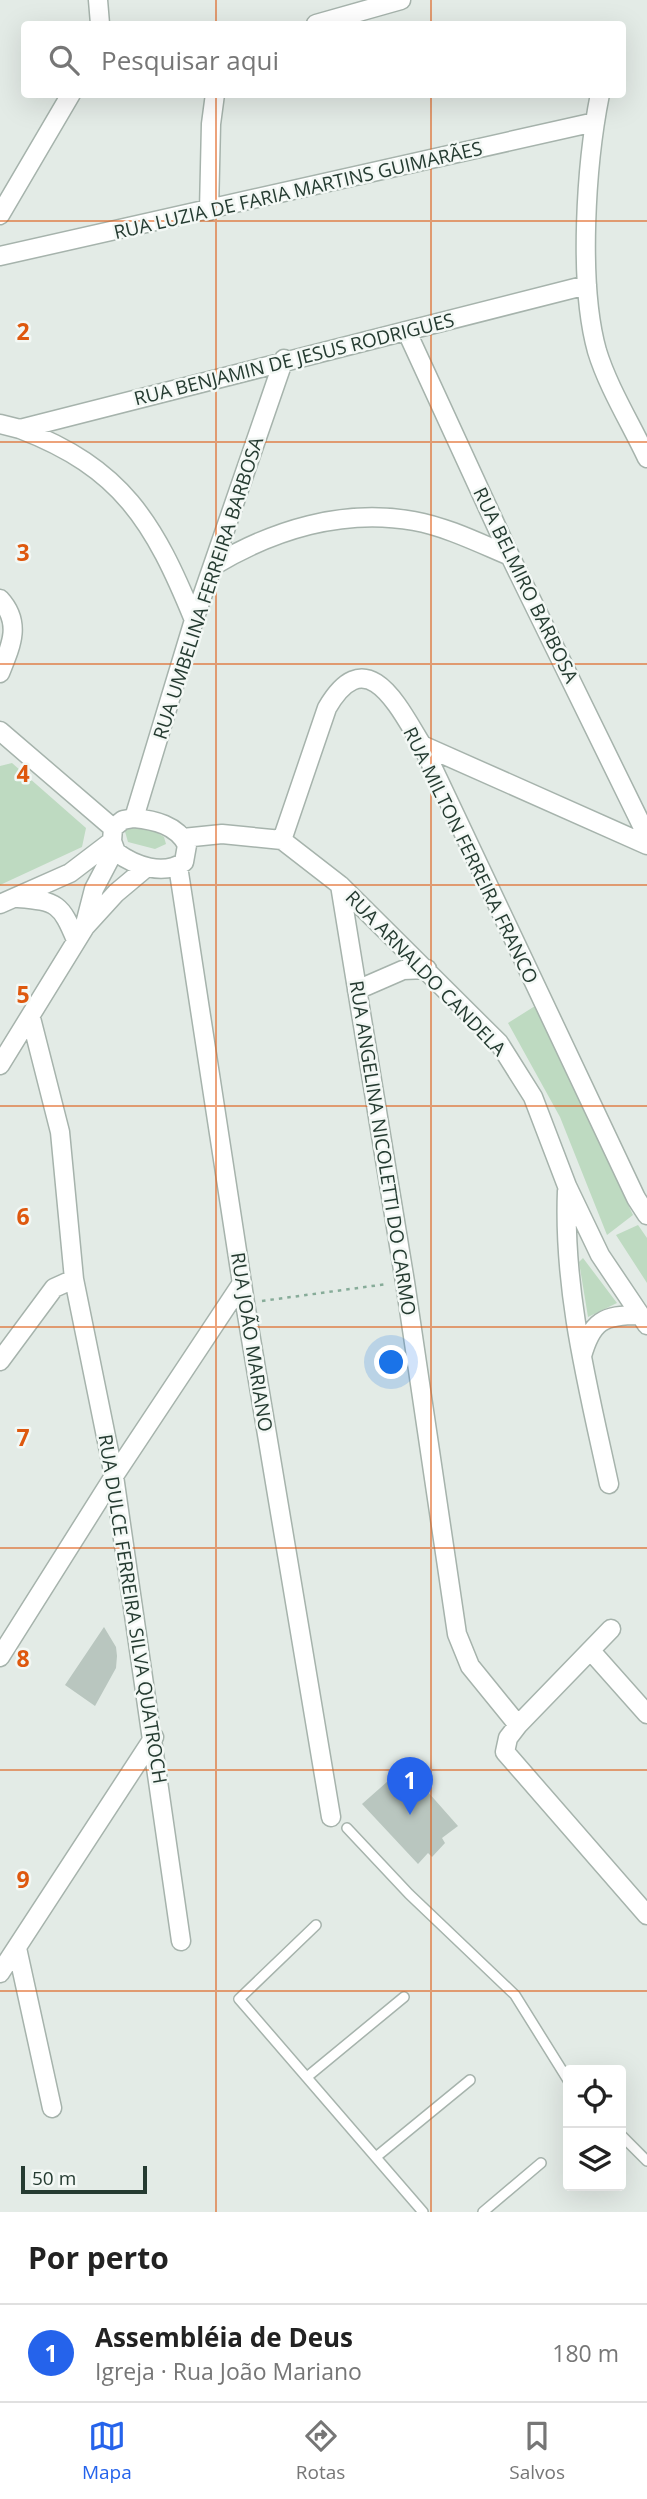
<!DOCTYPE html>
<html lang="pt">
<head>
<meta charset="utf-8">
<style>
	:root { --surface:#fff; --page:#f6f6f6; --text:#222; --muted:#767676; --line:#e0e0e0; --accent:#2563eb }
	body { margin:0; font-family:"Open Sans",sans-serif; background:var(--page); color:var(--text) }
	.controls { position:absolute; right:21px; bottom:21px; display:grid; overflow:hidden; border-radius:7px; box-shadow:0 7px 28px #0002 }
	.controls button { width:63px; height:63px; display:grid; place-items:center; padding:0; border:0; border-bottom:2px solid var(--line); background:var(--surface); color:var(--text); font:35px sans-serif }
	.scale { position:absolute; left:21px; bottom:18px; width:126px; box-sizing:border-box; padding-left:7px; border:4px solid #253b31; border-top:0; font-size:19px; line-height:24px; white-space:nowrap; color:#253b31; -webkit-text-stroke:5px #f3f8f5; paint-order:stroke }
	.you { position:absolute; left:392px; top:1363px; width:24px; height:24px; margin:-18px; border:5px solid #fff; border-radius:50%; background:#1a73e8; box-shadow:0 0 0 10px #1a73e833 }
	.badge { display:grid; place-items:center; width:46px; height:46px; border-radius:50%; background:var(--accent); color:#fff; font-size:23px; font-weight:700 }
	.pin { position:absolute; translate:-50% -58px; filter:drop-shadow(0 2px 4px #0008) }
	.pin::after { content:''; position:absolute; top:37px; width:24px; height:21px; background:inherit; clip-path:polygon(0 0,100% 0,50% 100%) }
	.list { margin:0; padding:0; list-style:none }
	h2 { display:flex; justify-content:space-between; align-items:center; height:91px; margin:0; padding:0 28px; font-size:30px }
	h2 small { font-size:23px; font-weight:400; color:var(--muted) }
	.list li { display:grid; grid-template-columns:46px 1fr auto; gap:21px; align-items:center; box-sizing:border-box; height:98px; padding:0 28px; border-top:2px solid var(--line) }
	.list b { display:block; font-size:26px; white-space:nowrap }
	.list p { margin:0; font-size:23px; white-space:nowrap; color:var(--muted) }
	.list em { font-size:23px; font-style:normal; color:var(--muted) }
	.icon { flex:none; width:38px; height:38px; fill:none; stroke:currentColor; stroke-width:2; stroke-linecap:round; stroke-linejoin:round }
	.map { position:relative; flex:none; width:647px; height:2212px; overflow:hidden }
	.search { position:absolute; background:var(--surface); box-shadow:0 7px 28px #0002; left:21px; right:21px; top:21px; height:77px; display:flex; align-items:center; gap:18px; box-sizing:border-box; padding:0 24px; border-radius:7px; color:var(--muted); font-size:26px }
	.sheet { height:189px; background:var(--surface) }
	nav { display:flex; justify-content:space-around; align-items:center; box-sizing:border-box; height:98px; border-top:2px solid var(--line); background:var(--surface); font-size:19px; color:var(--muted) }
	nav a { display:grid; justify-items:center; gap:4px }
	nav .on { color:var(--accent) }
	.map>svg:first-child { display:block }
	.green { fill:#bedac1 }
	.building { fill:#b9c6bf }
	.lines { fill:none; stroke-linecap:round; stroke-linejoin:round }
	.service-casing { stroke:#a6b3ac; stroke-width:12 }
	.minor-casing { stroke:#a6b3ac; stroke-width:21 }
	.path { stroke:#87ac99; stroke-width:2.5; stroke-dasharray:3.5 5; stroke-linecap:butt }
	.service { stroke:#fff; stroke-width:9 }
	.minor { stroke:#fff; stroke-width:18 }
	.grid { fill:none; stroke:#de580e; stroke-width:2; stroke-opacity:0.55 }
	.labels { text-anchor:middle; stroke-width:5; stroke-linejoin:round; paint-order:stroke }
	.street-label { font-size:19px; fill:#253b31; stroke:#f3f8f5 }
	.grid-label { font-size:23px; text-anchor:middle; font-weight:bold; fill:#de580e; stroke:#f3f8f5; stroke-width:5; stroke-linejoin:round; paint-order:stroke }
</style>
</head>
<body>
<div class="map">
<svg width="647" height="2212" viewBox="0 0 647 2212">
	<rect width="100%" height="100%" fill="#e3ebe6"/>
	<path class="green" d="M12,763L86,828L82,847L0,885V766Z
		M146,826L164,837L166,844L155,849L128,842L124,828Z
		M535,1006L633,1215L607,1235L560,1117L508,1023Z
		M638,1225L647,1238V1283L616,1235Z
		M583,1258L617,1303L588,1317L579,1262Z"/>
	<path class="building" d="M104,1627L116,1647L117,1656L116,1668L95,1706L65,1685Z
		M405,1766L458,1826L442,1838L445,1843L432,1857L428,1853L418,1864L362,1804Z"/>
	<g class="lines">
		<defs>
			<path id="service" d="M347,1828L409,1894L515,1995L568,2080
				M316,1925L239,1999L423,2212
				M307,2077L404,1997
				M621,2135L647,2161
				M376,2157L470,2080
				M483,2212L541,2163"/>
			<path id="minor" d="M98,0L100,24
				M316,24L401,0
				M600,94C586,164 578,283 597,351C608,387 631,424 647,458
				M209,211L211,124L215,94
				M0,215L71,94
				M0,256L595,122
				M407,332L510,556L647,836
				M0,424L20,429L587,285
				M20,429C122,468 154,522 194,620
				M213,566C273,530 343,508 414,521C447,527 479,543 510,556
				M0,599C22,623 11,646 0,673
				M0,731L113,828
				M422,745L647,845
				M134,818L194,620L284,359
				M134,818C154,820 177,825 187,845L184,862C163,876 135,866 116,852L112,841L113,828L123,820Z
				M183,838L222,834L282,840L340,885L499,1043L533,1097L567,1186L600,1255L647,1325
				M282,840L327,708C367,639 399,708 422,745L636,1198L647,1215
				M178,866L245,1303L331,1817
				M340,885L405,1282L457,1634L470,1666L518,1725
				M18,898C57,901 61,904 76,940
				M0,904L70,873L112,841
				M85,924L94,889L115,849
				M357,990L403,970L427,969
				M31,1018L60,1132L74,1279L114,1476L181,1941
				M0,1065L85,927L116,893L147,867
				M567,1191C563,1291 588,1387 609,1484
				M582,1356C592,1321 603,1315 639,1315
				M0,1361L54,1288L74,1279
				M611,1629L518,1725L508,1738L505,1752L647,1915
				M591,1651L647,1714
				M0,1657L114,1476L242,1283
				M17,1948L52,2108
				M0,1973L154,1737"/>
		</defs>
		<use href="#service" class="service-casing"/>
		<use href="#minor" class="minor-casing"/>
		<path class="path" d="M262,1301L387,1284"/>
		<use href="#service" class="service"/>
		<use href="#minor" class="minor"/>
	</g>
	<path class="grid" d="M216,0V24M431,0V24M216,94V2212M431,94V2212M0,221H647M0,442H647M0,664H647M0,885H647M0,1106H647M0,1327H647M0,1548H647M0,1770H647M0,1991H647"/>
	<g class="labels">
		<g class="street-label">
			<text transform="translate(298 190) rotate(-13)" y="7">RUA LUZIA DE FARIA MARTINS GUIMARÃES</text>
			<text transform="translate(294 359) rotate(-14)" y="7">RUA BENJAMIN DE JESUS RODRIGUES</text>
			<text transform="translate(526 585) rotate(64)" y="7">RUA BELMIRO BARBOSA</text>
			<text transform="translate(208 588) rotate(-72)" y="7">RUA UMBELINA FERREIRA BARBOSA</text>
			<text transform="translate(471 855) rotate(64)" y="7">RUA MILTON FERREIRA FRANCO</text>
			<text transform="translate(426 973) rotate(46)" y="7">RUA ARNALDO CANDELA</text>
			<text transform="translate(383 1148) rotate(81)" y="7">RUA ANGELINA NICOLETTI DO CARMO</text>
			<text transform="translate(252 1342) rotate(81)" y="7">RUA JOÃO MARIANO</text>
			<text transform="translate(133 1609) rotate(81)" y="7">RUA DULCE FERREIRA SILVA QUATROCH</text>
		</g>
	</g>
	<g class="grid-label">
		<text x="23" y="340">2</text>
		<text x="23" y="561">3</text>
		<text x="23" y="782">4</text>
		<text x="23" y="1003">5</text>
		<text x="23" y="1225">6</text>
		<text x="23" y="1446">7</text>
		<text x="23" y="1667">8</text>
		<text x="23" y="1888">9</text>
	</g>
</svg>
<div class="controls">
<button><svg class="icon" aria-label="locate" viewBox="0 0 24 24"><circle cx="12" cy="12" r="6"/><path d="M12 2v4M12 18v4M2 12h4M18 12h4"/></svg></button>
<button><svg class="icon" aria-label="layers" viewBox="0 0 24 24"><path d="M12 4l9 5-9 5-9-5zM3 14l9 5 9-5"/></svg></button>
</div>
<div class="scale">50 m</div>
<div class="you"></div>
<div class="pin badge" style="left:410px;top:1815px">1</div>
<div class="search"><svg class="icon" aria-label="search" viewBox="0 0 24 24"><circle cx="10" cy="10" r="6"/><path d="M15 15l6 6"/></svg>Pesquisar aqui</div>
</div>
<section class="sheet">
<h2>Por perto<small></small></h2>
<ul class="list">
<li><span class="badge">1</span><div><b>Assembléia de Deus</b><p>Igreja · Rua João Mariano</p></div><em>180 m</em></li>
</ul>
</section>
<nav>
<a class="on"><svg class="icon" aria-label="map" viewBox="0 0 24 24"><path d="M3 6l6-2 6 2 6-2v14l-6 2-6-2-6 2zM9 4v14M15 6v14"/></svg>Mapa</a>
<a><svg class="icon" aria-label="directions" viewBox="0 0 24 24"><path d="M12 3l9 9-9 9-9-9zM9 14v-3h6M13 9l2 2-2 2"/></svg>Rotas</a>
<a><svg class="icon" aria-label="saved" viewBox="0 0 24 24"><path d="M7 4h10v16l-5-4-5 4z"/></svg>Salvos</a>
</nav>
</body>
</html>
